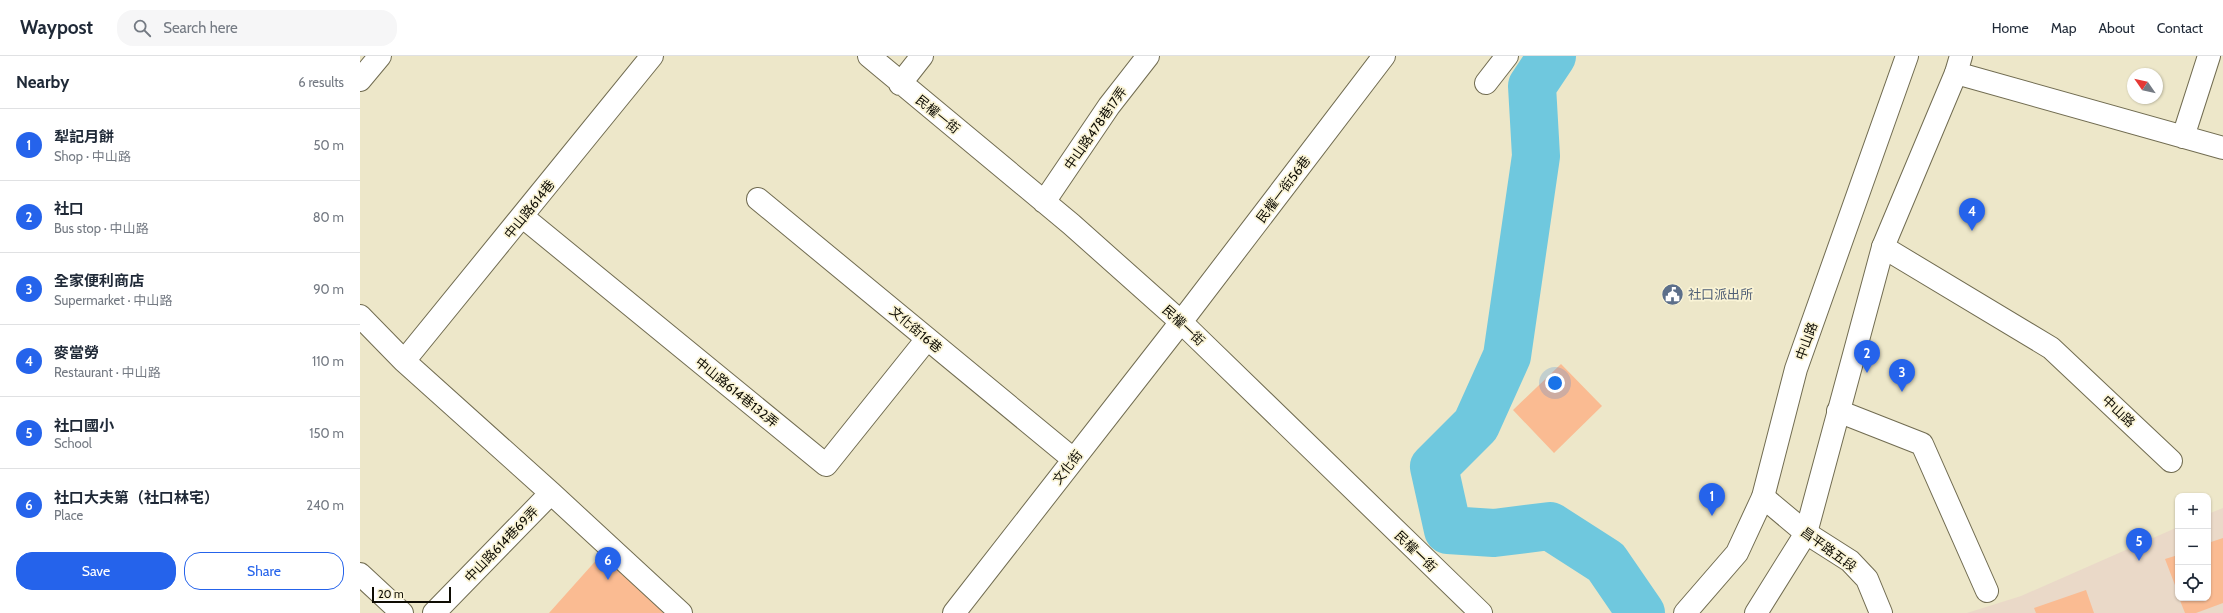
<!DOCTYPE html>
<html lang="en">
<head>
<meta charset="utf-8">
<style>
	:root { --surface:#fff; --page:#f6f6f7; --text:#1f2937; --muted:#747a83; --line:#e0e1e3; --accent:#2563eb }
	body { margin:0; font-family:Cabin,"Noto Sans TC",sans-serif; background:var(--page); color:var(--text) }
	.controls { position:absolute; right:12px; bottom:12px; display:grid; overflow:hidden; border-radius:8px; box-shadow:0 1px 3px #0004 }
	.controls button { width:36px; height:36px; display:grid; place-items:center; padding:0; border:0; border-bottom:1px solid var(--line); background:var(--surface); color:var(--text); font:20px sans-serif }
	.compass { position:absolute; left:1767px; top:12px; width:36px; height:36px; border-radius:50%; background:var(--surface); box-shadow:0 1px 3px #0004; rotate:304deg }
	.scale { position:absolute; left:12px; bottom:10px; width:79px; box-sizing:border-box; padding-left:4px; border:2px solid #0e0c03; border-top:0; font-size:11px; line-height:14px; white-space:nowrap; color:#0e0c03; -webkit-text-stroke:3px #faf4d6; paint-order:stroke }
	.you { position:absolute; left:1195px; top:327px; width:14px; height:14px; margin:-10px; border:3px solid #fff; border-radius:50%; background:#1a73e8; box-shadow:0 0 0 6px #1a73e833 }
	.badge { display:grid; place-items:center; width:26px; height:26px; border-radius:50%; background:var(--accent); color:#fff; font-size:13px; font-weight:700 }
	.pin { position:absolute; translate:-50% -33px; filter:drop-shadow(0 1px 2px #0008) }
	.pin::after { content:''; position:absolute; top:21px; width:14px; height:12px; background:inherit; clip-path:polygon(0 0,100% 0,50% 100%) }
	.list { margin:0; padding:0; list-style:none }
	h2 { display:flex; justify-content:space-between; align-items:center; height:52px; margin:0; padding:0 16px; font-size:17px }
	h2 small { font-size:13px; font-weight:400; color:var(--muted) }
	.list li { display:grid; grid-template-columns:26px 1fr auto; gap:12px; align-items:center; box-sizing:border-box; height:72px; padding:0 16px; border-top:1px solid var(--line) }
	.list b { display:block; font-size:15px; white-space:nowrap }
	.list p { margin:0; font-size:13px; white-space:nowrap; color:var(--muted) }
	.list em { font-size:13px; font-style:normal; color:var(--muted) }
	.actions { display:flex; gap:8px; padding:12px 16px }
	.actions a { flex:1; padding:9px 0; border:1px solid var(--accent); border-radius:16px; text-align:center; font-size:14px; color:var(--accent) }
	.actions .main { background:var(--accent); color:#fff }
	.icon { flex:none; width:22px; height:22px; fill:none; stroke:currentColor; stroke-width:2; stroke-linecap:round; stroke-linejoin:round }
	.map { position:relative; flex:none; width:1863px; height:557px; overflow:hidden }
	header { display:flex; align-items:center; gap:24px; box-sizing:border-box; height:56px; padding:0 20px; background:var(--surface); border-bottom:1px solid var(--line) }
	header strong { font-size:19px }
	nav { display:flex; gap:22px; margin-inline-start:auto; font-size:14px }
	.search { width:280px; height:36px; background:var(--page); display:flex; align-items:center; gap:10px; box-sizing:border-box; padding:0 14px; border-radius:16px; color:var(--muted); font-size:15px }
	main { display:flex }
	aside { flex:1; background:var(--surface) }
	.map>svg:first-child { display:block }
	.education { fill:#ead9c8 }
	.lines { fill:none; stroke-linecap:round; stroke-linejoin:round }
	.river { stroke:#6fc8de; stroke-width:48 }
	.building { fill:#fabb92 }
	.minor-casing { stroke:#716c51; stroke-width:24 }
	.major-casing { stroke:#716c51; stroke-width:24 }
	.minor { stroke:#fff; stroke-width:22 }
	.major { stroke:#fff; stroke-width:22 }
	.labels { text-anchor:middle; stroke-width:3.5; stroke-linejoin:round; paint-order:stroke }
	.street-label { font-size:13px; fill:#0e0c03; stroke:#faf4d6 }
	.service-label { font-size:13px; fill:#4e5e75; stroke:#faf4d6; text-anchor:start }
</style>
</head>
<body>
<header>
<strong>Waypost</strong>
<div class="search"><svg class="icon" aria-label="search" viewBox="0 0 24 24"><circle cx="10" cy="10" r="6"/><path d="M15 15l6 6"/></svg>Search here</div>
<nav><a>Home</a><a>Map</a><a>About</a><a>Contact</a></nav>
</header>
<main>
<aside>
<h2>Nearby<small>6 results</small></h2>
<ul class="list">
<li><span class="badge">1</span><div><b>犁記月餅</b><p>Shop · 中山路</p></div><em>50 m</em></li>
<li><span class="badge">2</span><div><b>社口</b><p>Bus stop · 中山路</p></div><em>80 m</em></li>
<li><span class="badge">3</span><div><b>全家便利商店</b><p>Supermarket · 中山路</p></div><em>90 m</em></li>
<li><span class="badge">4</span><div><b>麥當勞</b><p>Restaurant · 中山路</p></div><em>110 m</em></li>
<li><span class="badge">5</span><div><b>社口國小</b><p>School</p></div><em>150 m</em></li>
<li><span class="badge">6</span><div><b>社口大夫第（社口林宅）</b><p>Place</p></div><em>240 m</em></li>
</ul>
<div class="actions"><a class="main">Save</a><a>Share</a></div>
</aside>
<div class="map">
<svg width="1863" height="557" viewBox="0 0 1863 557">
	<rect width="100%" height="100%" fill="#ede7c9"/>
	<path class="education" d="M1863,452V557H1607L1661,540L1818,471V542H1848V458Z"/>
	<g class="lines">
		<path class="river" d="M1192,0L1172,30L1176,100L1147,300L1116,369L1074,411L1088,474L1134,477L1190,470L1246,506L1281,557"/>
	</g>
	<path class="building" d="M1201,308L1242,350L1194,397L1153,354Z
		M1863,482V547L1836,557H1825L1819,542H1848V487Z
		M248,491L309,557H189Z
		M1818,499V537L1805,503Z
		M1726,534L1734,557H1676L1674,552Z"/>
	<g class="lines">
		<defs>
			<path id="minor" d="M509,0L711,168L821,266L1121,557
				M1596,17L1863,92
				M0,24L20,0
				M1126,27L1147,0
				M540,28L562,0
				M1823,81L1849,0
				M398,143L713,403
				M684,146L749,50L788,0
				M163,161L466,409L567,283
				M1523,191L1691,292L1811,405
				M0,260L44,305L191,437L321,557
				M44,305L292,0
				M1478,355L1562,388L1627,535
				M1403,441L1446,477L1490,505L1507,523L1521,557
				M0,518L42,557
				M74,557L191,437
				M594,557L821,266L1024,0"/>
			<path id="major" d="M1325,557L1377,497L1403,441L1436,313L1547,0
				M1396,557L1446,477L1523,191L1596,17L1601,0"/>
		</defs>
		<use href="#minor" class="minor-casing"/>
		<use href="#major" class="major-casing"/>
		<use href="#minor" class="minor"/>
		<use href="#major" class="major"/>
	</g>
	<defs>
		<symbol id="civic-disc" viewBox="-11 -11 22 22"><circle r="9.5" fill="#5c6f8a" stroke="#faf4d6"/><path d="M-.6-6.5H3V-4.5H.6V-3L4-1V1h2V6H-6V1h2V-1L-.6-3ZM-1.2 2.5V6h2.4V2.5Z" fill="#fff"/></symbol>
	</defs>
	<g fill-rule="evenodd">
		<use href="#civic-disc" x="1300" y="226" width="25" height="25"/>
	</g>
	<g class="labels">
		<g class="street-label">
			<text transform="translate(578 58) rotate(39)" y="5">民權一街</text>
			<text transform="translate(735 72) rotate(-55)" y="5">中山路478巷17弄</text>
			<text transform="translate(923 133) rotate(-53)" y="5">民權一街56巷</text>
			<text transform="translate(169 153) rotate(-51)" y="5">中山路614巷</text>
			<text transform="translate(824 269) rotate(43)" y="5">民權一街</text>
			<text transform="translate(556 273) rotate(40)" y="5">文化街16巷</text>
			<text transform="translate(1446 285) rotate(-70)" y="5">中山路</text>
			<text transform="translate(377 336) rotate(39)" y="5">中山路614巷132弄</text>
			<text transform="translate(1759 355) rotate(43)" y="5">中山路</text>
			<text transform="translate(707 411) rotate(-52)" y="5">文化街</text>
			<text transform="translate(141 488) rotate(-46)" y="5">中山路614巷69弄</text>
			<text transform="translate(1469 493) rotate(36)" y="5">昌平路五段</text>
			<text transform="translate(1056 495) rotate(44)" y="5">民權一街</text>
		</g>
		<g class="service-label">
			<text x="1328" y="243">社口派出所</text>
		</g>
	</g>
</svg>
<div class="controls">
<button>+</button>
<button>−</button>
<button><svg class="icon" aria-label="locate" viewBox="0 0 24 24"><circle cx="12" cy="12" r="6"/><path d="M12 2v4M12 18v4M2 12h4M18 12h4"/></svg></button>
</div>
<svg class="compass" viewBox="-18 -18 36 36"><path d="M0-13l5 13h-10z" fill="#e53935"/><path d="M0 13l5-13h-10z" fill="#747a83"/></svg>
<div class="scale">20 m</div>
<div class="you"></div>
<div class="pin badge" style="left:1352px;top:460px">1</div>
<div class="pin badge" style="left:1507px;top:317px">2</div>
<div class="pin badge" style="left:1542px;top:336px">3</div>
<div class="pin badge" style="left:1612px;top:175px">4</div>
<div class="pin badge" style="left:1779px;top:505px">5</div>
<div class="pin badge" style="left:248px;top:524px">6</div>
</div>
</main>
</body>
</html>
